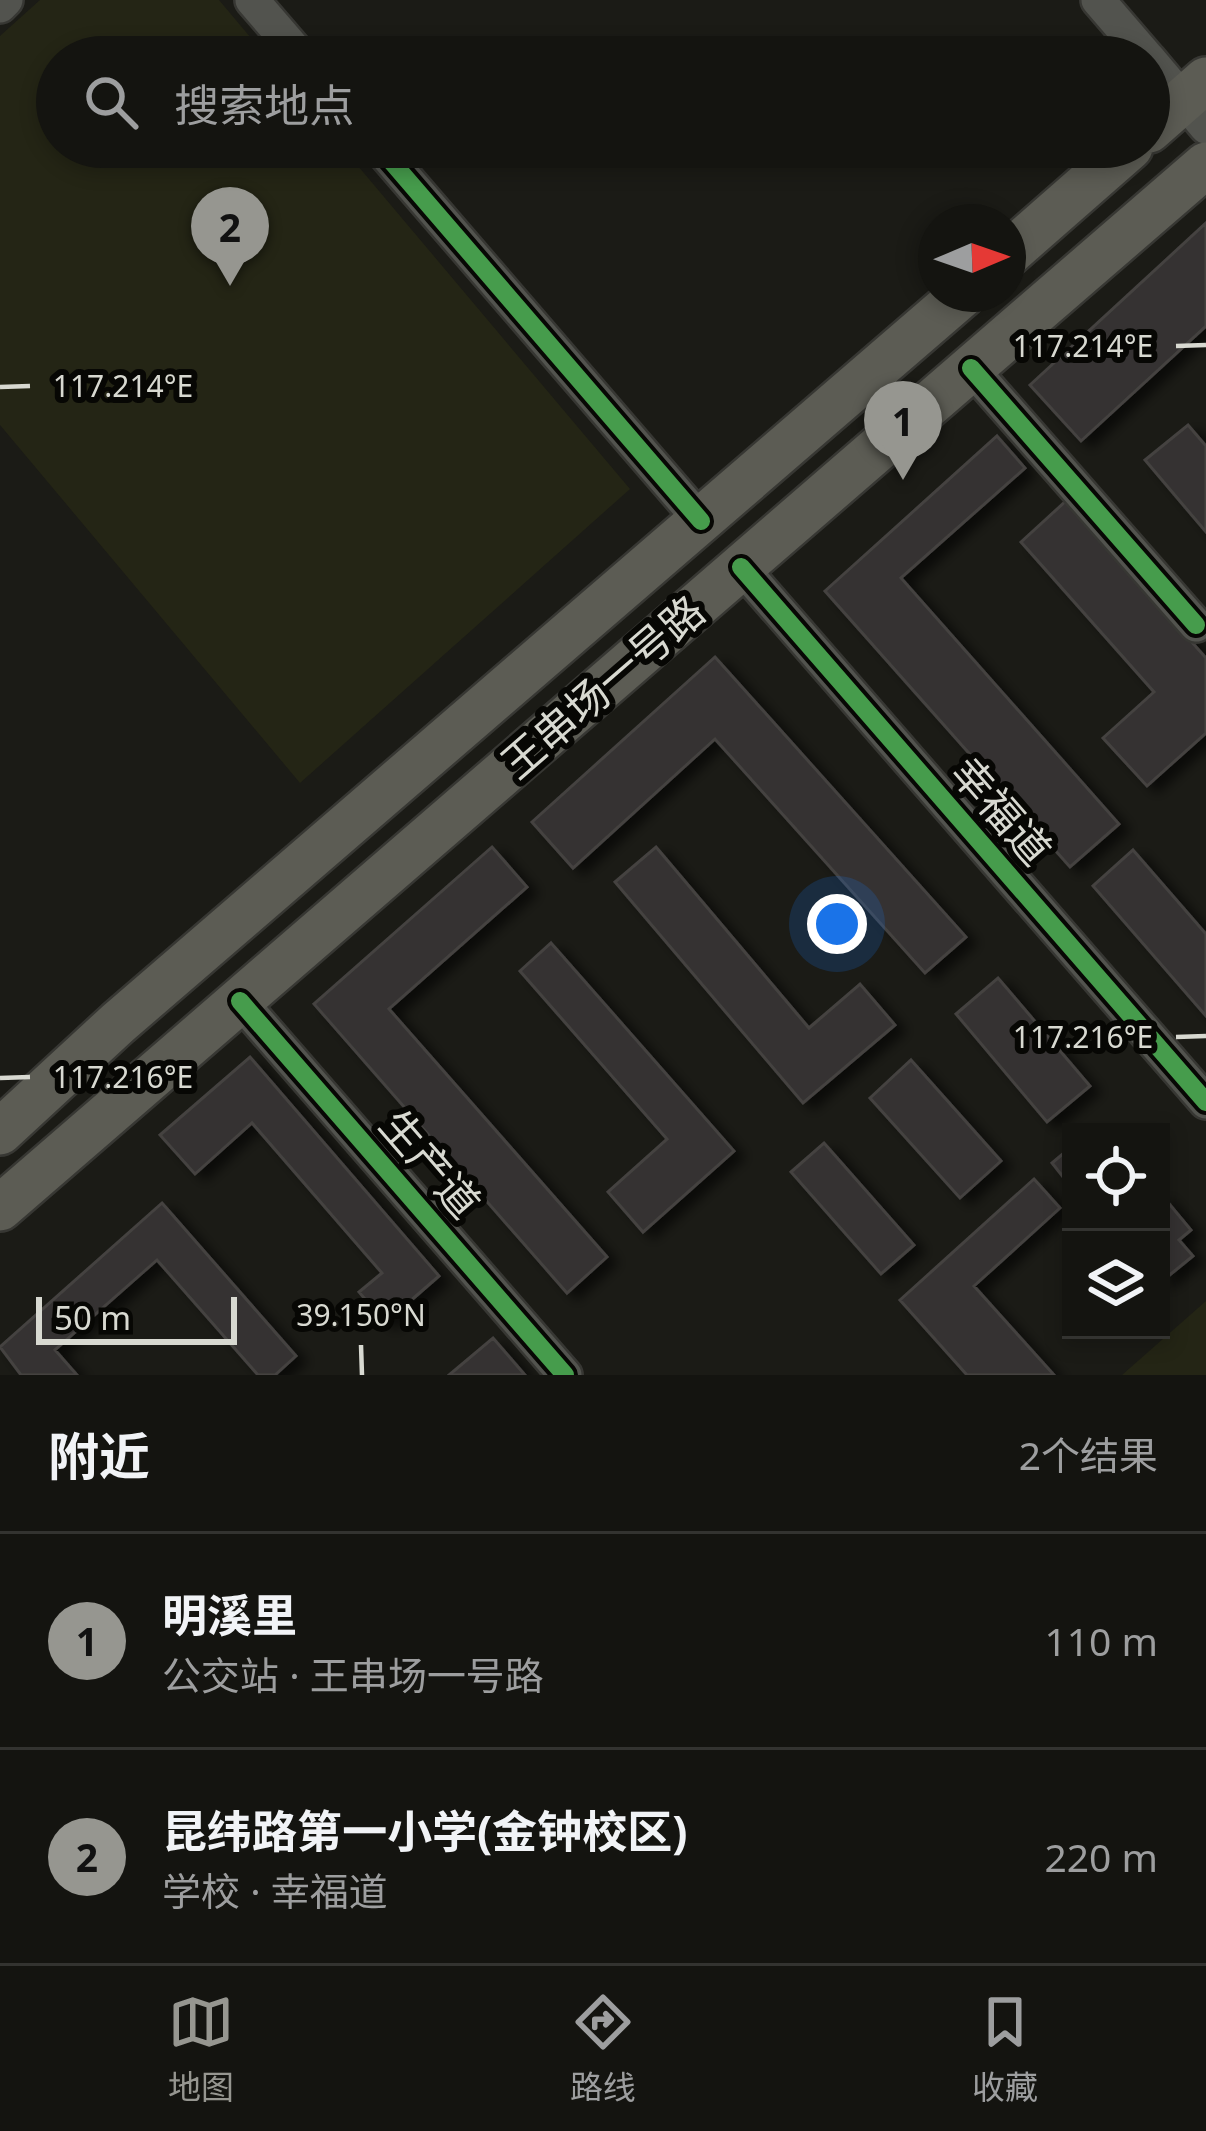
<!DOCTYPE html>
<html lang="zh">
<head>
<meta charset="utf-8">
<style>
	:root { --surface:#141410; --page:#1d1d19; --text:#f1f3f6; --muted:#9d9e9f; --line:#333330; --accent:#969690 }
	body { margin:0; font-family:"Noto Sans","Noto Sans SC",sans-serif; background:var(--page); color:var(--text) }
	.controls { position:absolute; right:36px; bottom:36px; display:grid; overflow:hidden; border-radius:0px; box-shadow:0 6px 18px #0003 }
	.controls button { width:108px; height:108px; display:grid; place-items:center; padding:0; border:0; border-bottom:3px solid var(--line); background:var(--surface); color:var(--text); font:60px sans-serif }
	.compass { position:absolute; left:918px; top:204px; width:108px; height:108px; border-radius:50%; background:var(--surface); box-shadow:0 6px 18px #0003; rotate:88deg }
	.scale { position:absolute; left:36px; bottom:30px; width:201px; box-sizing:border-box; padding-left:12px; border:6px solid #d8d9d1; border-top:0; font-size:33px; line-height:42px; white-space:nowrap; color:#d8d9d1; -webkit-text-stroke:9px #070704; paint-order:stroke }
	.you { position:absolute; left:837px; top:924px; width:42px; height:42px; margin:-30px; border:9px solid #fff; border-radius:50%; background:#1a73e8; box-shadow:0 0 0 18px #1a73e833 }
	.badge { display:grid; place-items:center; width:78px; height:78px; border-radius:50%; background:var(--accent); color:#111; font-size:39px; font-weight:700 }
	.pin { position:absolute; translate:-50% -99px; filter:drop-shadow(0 3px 6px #0008) }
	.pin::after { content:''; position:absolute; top:63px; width:42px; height:36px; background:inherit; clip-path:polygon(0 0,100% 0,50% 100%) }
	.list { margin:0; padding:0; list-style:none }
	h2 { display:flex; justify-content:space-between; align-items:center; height:156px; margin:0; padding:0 48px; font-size:51px }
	h2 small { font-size:39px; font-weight:400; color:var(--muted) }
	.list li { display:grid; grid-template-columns:78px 1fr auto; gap:36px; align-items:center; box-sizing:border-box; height:216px; padding:0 48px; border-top:3px solid var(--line) }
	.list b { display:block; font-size:45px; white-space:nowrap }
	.list p { margin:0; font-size:39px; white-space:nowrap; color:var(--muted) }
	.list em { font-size:39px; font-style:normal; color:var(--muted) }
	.icon { flex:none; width:66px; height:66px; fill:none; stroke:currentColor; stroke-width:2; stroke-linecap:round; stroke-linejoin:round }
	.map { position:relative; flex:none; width:1206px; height:1375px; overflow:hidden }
	.search { position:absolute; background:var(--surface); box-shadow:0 6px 18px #0003; left:36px; right:36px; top:36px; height:132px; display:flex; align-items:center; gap:30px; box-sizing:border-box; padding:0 42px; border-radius:66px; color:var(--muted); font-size:45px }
	.sheet { height:588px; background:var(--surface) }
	nav { display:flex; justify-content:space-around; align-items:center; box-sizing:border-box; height:168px; border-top:3px solid var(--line); background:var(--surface); font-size:33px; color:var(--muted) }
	nav a { display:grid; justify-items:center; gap:6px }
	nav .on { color:var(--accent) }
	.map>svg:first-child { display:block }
	.built { fill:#242515 }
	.building { fill:#353331; stroke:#444241; stroke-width:3; filter:url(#shadow) }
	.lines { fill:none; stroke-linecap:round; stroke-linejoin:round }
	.minor-casing { stroke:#373733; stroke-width:38 }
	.major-casing { stroke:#373733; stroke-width:50 }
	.minor { stroke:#52534e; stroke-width:33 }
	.major { stroke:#5c5c54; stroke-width:45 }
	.cycleway-casing { stroke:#070704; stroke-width:26 }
	.cycleway { stroke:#469c4c; stroke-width:18 }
	.ticks { fill:none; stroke:#d8d9d1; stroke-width:4.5 }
	.labels { text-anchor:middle; stroke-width:12; stroke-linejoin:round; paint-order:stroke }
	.street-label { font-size:42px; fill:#d8d9d1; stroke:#070704 }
	.ticks-label { font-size:30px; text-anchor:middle; fill:#d8d9d1; stroke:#070704; stroke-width:12; stroke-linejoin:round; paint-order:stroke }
</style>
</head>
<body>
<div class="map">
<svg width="1206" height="1375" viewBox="0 0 1206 1375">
	<defs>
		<filter id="shadow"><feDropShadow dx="10" dy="6" stdDeviation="6" flood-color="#0009"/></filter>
	</defs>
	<rect width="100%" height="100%" fill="#1b1b16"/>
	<path class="built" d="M40,0H219L267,57H57V147H342L630,489L300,783L0,425V36Z
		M1206,1301V1375H1122Z"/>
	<path class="building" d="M1206,223V326L1081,441L1030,385Z
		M1188,425L1206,446V532L1145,460Z
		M997,436L1025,468L901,578L1119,824L1070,867L825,591Z
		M1066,501L1206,658V733L1147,786L1103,738L1154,692L1021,542Z
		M715,657L966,937L925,973L715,739L573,868L532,822Z
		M492,847L527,887L389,1009L607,1257L567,1293L314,1004Z
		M656,847L809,1028L860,984L895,1025L803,1103L615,882Z
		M1133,850L1206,934V1016L1093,886Z
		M551,943L734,1151L643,1232L608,1192L667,1139L520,971Z
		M998,978L1090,1086L1047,1122L956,1014Z
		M250,1057L439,1276L385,1323L359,1292L382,1273L252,1123L195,1174L160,1135Z
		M911,1060L1001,1161L960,1198L870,1098Z
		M824,1143L914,1245L881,1274L791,1172Z
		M1071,1147V1187L1052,1163Z
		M1034,1179L1060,1208L974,1286L1054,1375H967L900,1300Z
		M1161,1194L1191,1230L1179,1240L1193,1256L1161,1282Z
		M162,1203L296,1356L275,1375H258L157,1260L55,1350L77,1375H21L0,1347Z
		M493,1338L525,1375H449Z"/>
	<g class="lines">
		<defs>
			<path id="minor" d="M252,0L301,57
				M1098,0L1147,57
				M0,6L6,0
				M1149,59L1206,127
				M379,147L701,521
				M971,368L1196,625
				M741,567L1206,1102
				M240,1001L565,1375"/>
			<path id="major" d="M1149,130L1206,80
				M1008,254L1130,147
				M0,1132L118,1023L963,294
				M0,1208L1206,165"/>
		</defs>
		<use href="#minor" class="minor-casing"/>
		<use href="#major" class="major-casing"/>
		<use href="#minor" class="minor"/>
		<use href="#major" class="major"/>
		<defs>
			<path id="cycleway" d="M379,147L701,521
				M971,368L1196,625
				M741,567L1206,1102
				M240,1001L565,1375"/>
		</defs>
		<use href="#cycleway" class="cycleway-casing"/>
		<use href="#cycleway" class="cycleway"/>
	</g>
	<path class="ticks" d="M1176,346L1206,345M0,387L30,386M1176,1037L1206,1036M0,1078L30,1077M361,1345L362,1375"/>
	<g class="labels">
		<g class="street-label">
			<text transform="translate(603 687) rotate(-41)" y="15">王串场一号路</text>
			<text transform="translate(1001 811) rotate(49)" y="15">幸福道</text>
			<text transform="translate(430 1164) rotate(49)" y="15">生产道</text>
		</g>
	</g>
	<g class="ticks-label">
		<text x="1083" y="357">117.214°E</text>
		<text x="123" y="397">117.214°E</text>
		<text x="1083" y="1048">117.216°E</text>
		<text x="123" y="1088">117.216°E</text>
		<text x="361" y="1326">39.150°N</text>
	</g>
</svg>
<div class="controls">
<button><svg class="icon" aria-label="locate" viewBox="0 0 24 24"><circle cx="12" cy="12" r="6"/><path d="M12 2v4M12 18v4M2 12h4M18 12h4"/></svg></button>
<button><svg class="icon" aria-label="layers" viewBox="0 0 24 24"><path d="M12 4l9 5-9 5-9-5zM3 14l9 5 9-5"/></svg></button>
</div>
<svg class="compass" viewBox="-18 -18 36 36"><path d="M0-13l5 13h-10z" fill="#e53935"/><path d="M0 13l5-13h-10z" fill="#9d9e9f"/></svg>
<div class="scale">50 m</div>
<div class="you"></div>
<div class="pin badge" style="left:903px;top:480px">1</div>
<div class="pin badge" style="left:230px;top:286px">2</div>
<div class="search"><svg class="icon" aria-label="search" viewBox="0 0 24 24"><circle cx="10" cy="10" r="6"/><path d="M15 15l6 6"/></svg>搜索地点</div>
</div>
<section class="sheet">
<h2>附近<small>2个结果</small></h2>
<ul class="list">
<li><span class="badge">1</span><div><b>明溪里</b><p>公交站 · 王串场一号路</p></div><em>110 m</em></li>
<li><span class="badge">2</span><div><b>昆纬路第一小学(金钟校区)</b><p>学校 · 幸福道</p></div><em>220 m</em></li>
</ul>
</section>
<nav>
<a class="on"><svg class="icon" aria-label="map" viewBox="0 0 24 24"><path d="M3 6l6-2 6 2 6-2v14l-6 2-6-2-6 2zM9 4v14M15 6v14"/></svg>地图</a>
<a><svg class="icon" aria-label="directions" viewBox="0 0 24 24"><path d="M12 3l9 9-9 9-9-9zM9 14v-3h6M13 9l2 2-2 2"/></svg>路线</a>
<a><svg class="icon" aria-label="saved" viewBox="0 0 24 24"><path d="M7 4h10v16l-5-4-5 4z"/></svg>收藏</a>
</nav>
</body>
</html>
